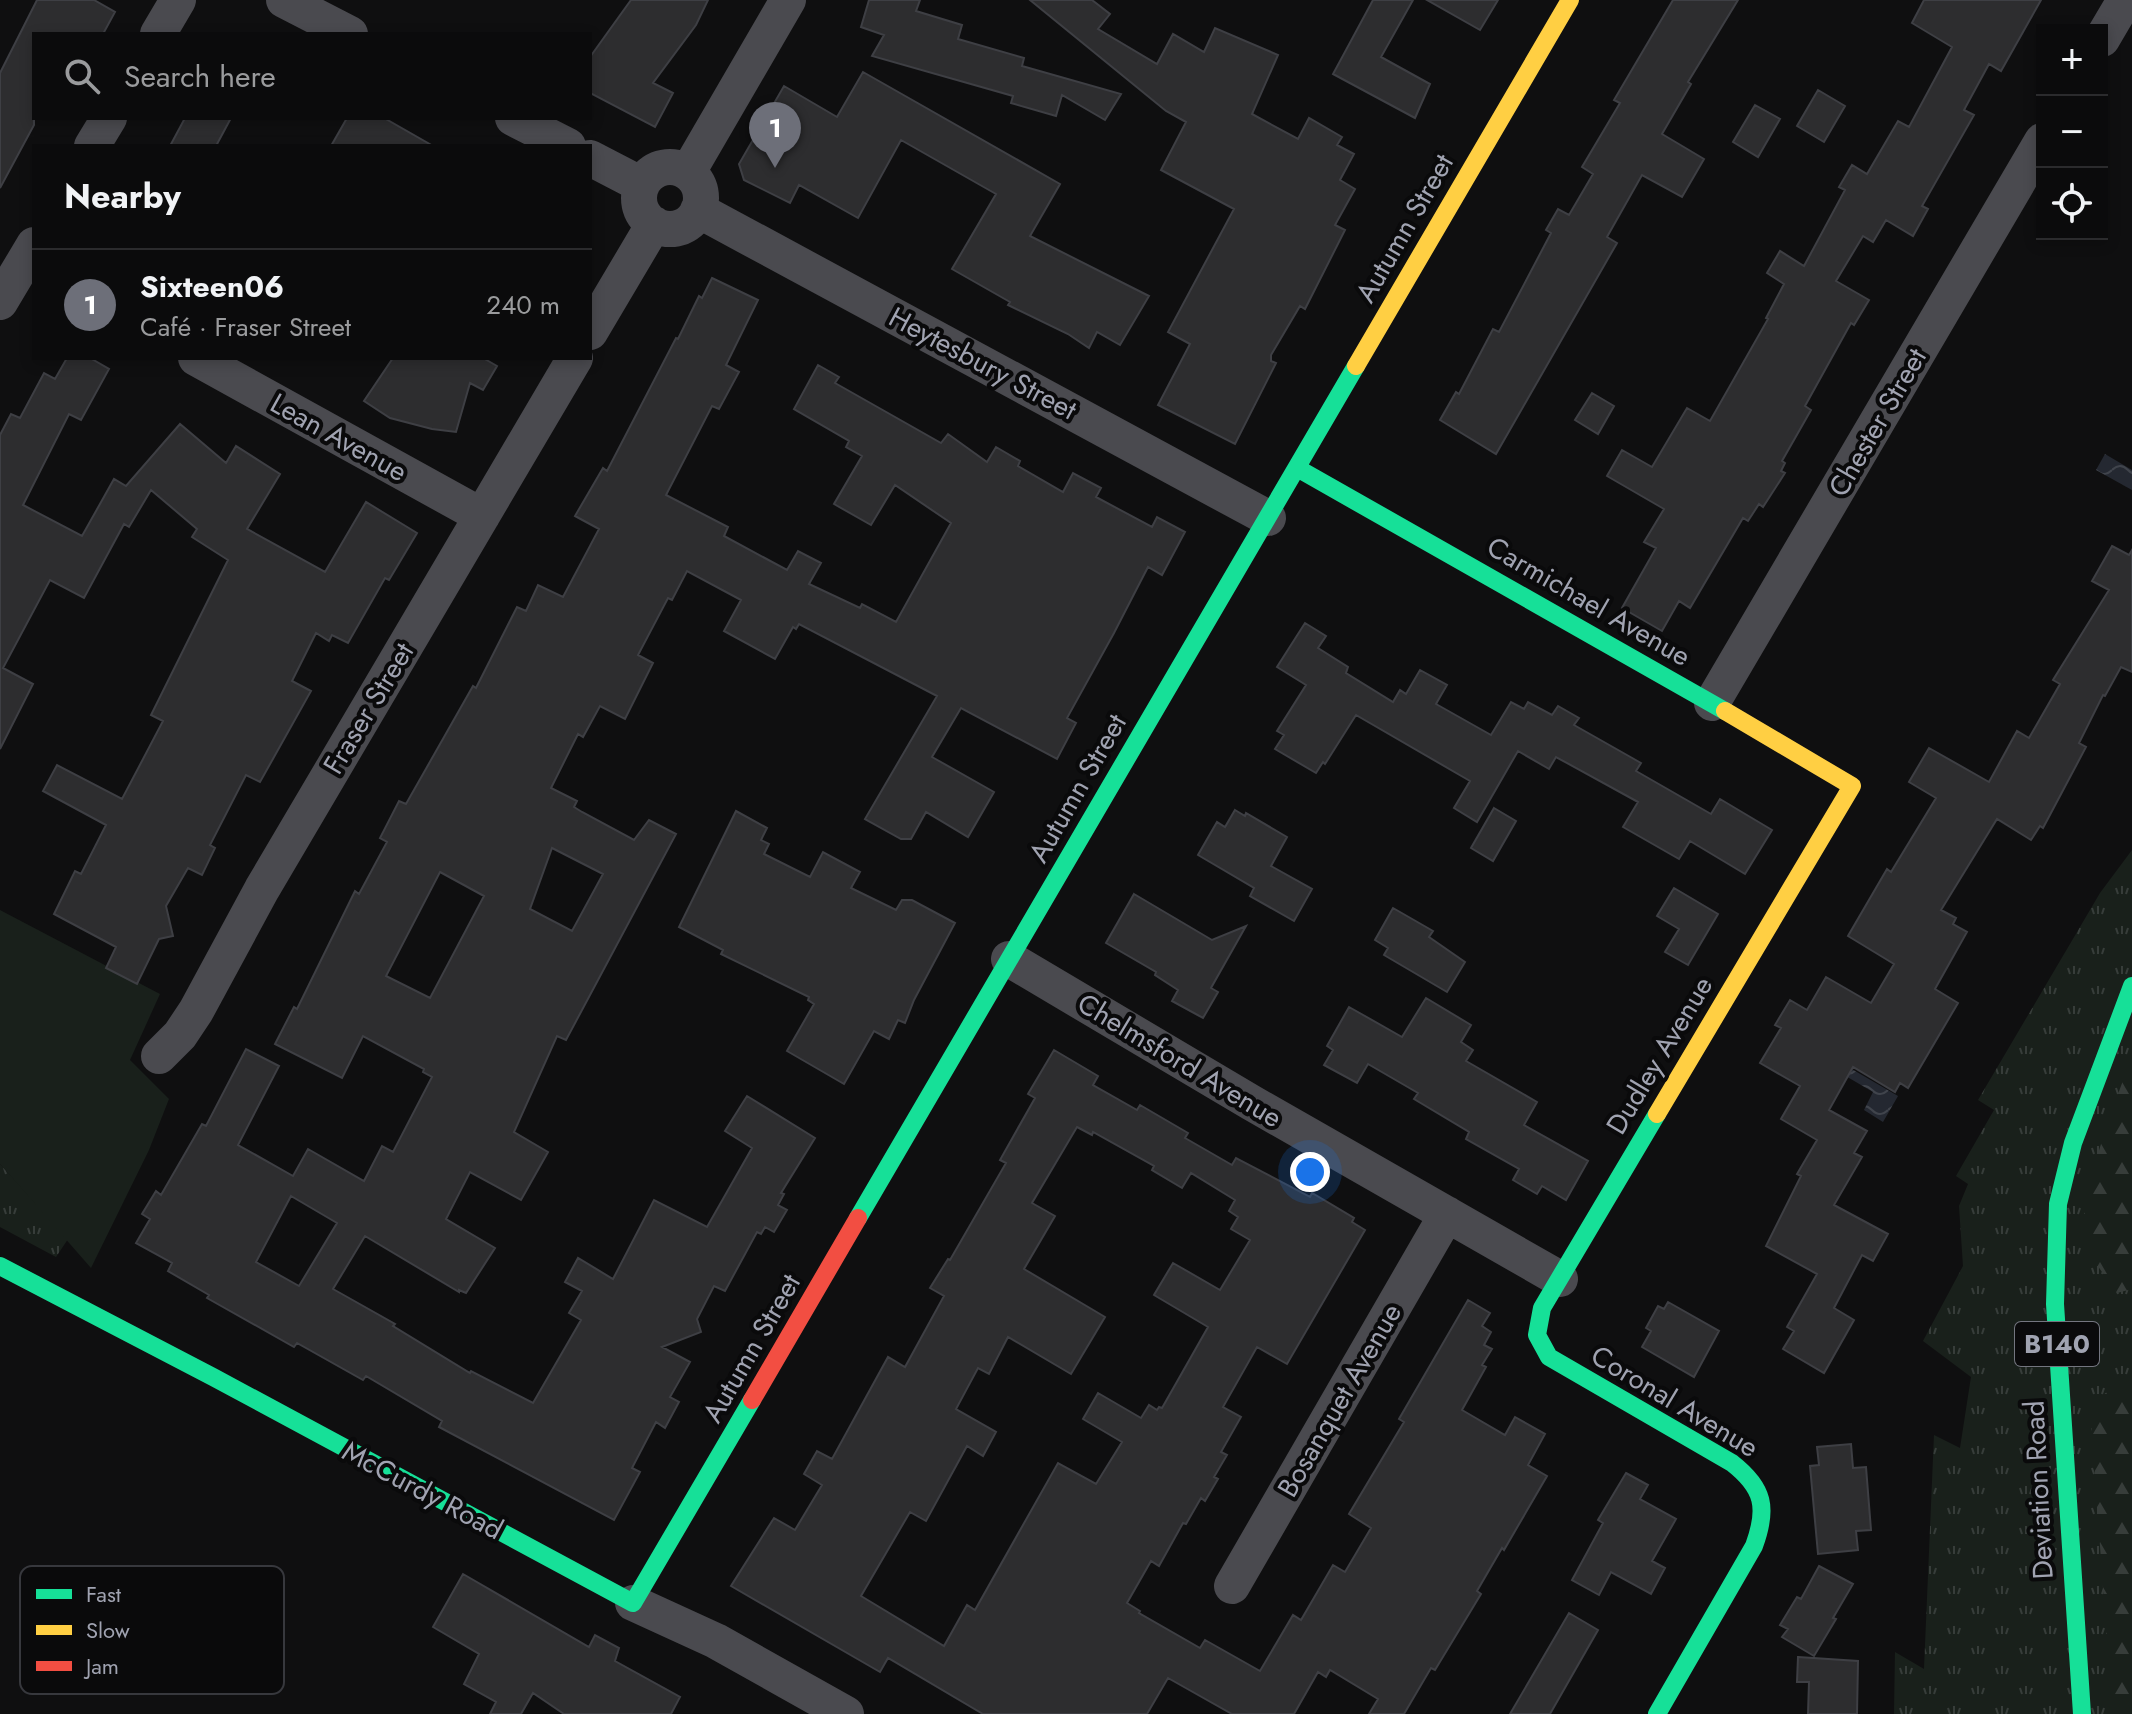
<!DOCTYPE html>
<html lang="en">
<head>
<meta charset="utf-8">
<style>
	:root { --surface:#0b0b0c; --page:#19191a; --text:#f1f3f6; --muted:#9a9b9d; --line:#2b2b2d; --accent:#6d6f79 }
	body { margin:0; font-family:Jost,sans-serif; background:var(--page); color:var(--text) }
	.controls { position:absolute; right:24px; top:24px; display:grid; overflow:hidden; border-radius:0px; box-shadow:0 4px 12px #0003 }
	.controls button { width:72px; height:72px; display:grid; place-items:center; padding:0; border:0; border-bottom:2px solid var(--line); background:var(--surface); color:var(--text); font:40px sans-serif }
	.you { position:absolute; left:1310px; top:1172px; width:28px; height:28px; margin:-20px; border:6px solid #fff; border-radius:50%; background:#1a73e8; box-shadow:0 0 0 12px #1a73e833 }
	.badge { display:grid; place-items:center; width:52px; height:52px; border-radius:50%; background:var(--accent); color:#fff; font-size:26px; font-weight:700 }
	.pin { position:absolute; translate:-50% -66px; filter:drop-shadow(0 2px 4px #0008) }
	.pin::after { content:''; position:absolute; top:42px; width:28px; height:24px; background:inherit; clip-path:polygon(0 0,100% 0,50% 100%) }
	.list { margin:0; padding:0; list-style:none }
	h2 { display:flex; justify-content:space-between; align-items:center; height:104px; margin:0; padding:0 32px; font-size:34px }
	h2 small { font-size:26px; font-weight:400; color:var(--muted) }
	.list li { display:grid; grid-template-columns:52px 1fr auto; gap:24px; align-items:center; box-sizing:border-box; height:112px; padding:0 32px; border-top:2px solid var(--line) }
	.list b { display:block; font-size:30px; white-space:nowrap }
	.list p { margin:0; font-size:26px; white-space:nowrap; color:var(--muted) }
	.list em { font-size:26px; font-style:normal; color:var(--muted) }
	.icon { flex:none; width:44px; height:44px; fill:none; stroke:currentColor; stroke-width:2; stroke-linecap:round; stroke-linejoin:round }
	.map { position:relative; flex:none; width:2132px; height:1714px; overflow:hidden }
	.search { position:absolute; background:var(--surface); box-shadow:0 4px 12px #0003; left:32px; top:32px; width:560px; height:88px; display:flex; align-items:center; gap:20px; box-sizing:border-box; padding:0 28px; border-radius:0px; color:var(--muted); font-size:30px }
	.panel { position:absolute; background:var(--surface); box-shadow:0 4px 12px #0003; left:32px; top:144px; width:560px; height:216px; border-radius:0px }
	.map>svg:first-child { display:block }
	.grass { fill:url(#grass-tufts) }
	.forest { fill:url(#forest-firs) }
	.park { fill:#19201b }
	.water { fill:url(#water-waves) }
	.building { fill:#2d2d2f; stroke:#3e3f44; stroke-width:2; fill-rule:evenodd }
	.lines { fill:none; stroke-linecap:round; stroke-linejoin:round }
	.street { stroke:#4a4a4f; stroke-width:36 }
	.fast { stroke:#16e098; stroke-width:18 }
	.slow { stroke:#ffcf43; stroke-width:18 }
	.jam { stroke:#f24e42; stroke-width:18 }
	.labels { text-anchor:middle; stroke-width:8; stroke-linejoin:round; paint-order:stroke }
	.shield { fill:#0a0a0b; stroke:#73757f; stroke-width:2 }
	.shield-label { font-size:26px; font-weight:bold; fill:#a0a3b1 }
	.street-label { font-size:28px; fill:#a0a3b1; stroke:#0a0a0b }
	.key { fill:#0a0a0b; stroke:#37383d; stroke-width:2 }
	.key-label { font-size:22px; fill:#a0a3b1 }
</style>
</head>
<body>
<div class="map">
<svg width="2132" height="1714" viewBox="0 0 2132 1714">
	<defs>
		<pattern id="grass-tufts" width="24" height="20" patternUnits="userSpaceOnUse" patternTransform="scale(2)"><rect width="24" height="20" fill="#19201b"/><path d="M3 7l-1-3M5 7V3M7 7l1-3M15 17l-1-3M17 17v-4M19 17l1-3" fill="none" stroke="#373d3a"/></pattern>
		<pattern id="forest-firs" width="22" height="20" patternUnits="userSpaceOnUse" patternTransform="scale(2)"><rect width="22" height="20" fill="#19201b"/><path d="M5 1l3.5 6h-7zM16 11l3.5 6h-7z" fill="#373d3a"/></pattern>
		<pattern id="water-waves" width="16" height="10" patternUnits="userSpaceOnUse" patternTransform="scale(2)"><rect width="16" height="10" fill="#242831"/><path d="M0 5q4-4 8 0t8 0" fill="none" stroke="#40444c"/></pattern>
	</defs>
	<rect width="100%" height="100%" fill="#0f0f10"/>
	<path class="grass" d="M2132,850V1714H1894L1895,1652L1924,1669L1934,1435L1960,1448L1971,1377L1923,1341L1963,1266L1959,1206L1968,1184L1956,1176L1994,1110L1978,1100L2100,893Z
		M0,1164L68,1239L56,1257L0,1227Z"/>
	<path class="forest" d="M2132,1057V1289L2117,1293L2080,1241C2089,1172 2107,1122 2132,1057Z
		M2132,1378V1714H2112L2090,1406L2108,1391Z"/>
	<path class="park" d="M0,910L160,994L130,1060L169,1099L149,1150L91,1268L0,1164Z"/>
	<path class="water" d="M2105,454L2132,470V490L2096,470Z
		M1819,1050L1898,1096L1883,1122L1864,1110L1873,1092L1815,1058Z"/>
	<path class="building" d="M37,0H94L115,12L103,34H34V125L0,188V73Z
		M631,0H708L696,25L653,83L673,93L655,127L590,93V57Z
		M869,0H920L916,11L962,25L958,39L1024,58L1022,66L1121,94L1105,120L1062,95L1056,116L1011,103L1013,96L872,56L884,35L861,27Z
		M1030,0H1092L1110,14L1098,29L1157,64L1173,34L1204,52L1215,28L1278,55L1252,114L1298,139L1309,118L1342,137L1337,145L1354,154L1340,180L1355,189L1335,225L1345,230L1305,309L1300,306L1271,355V361L1276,363L1235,444L1158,405L1190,344L1168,332L1234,209L1161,170L1186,122L1166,111Z
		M1373,0H1413L1381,57L1430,84L1415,118L1333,74Z
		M1427,0H1498L1480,30Z
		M1673,0H1738L1688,82L1691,84L1662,134L1704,159L1682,197L1642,175L1607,237L1617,243L1496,454L1440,420L1456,392L1459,394L1493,329L1499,332L1551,233L1546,230L1558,209L1569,215L1593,174L1582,167L1620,103L1614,100Z
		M1924,0H2041L2001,71L1989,64L1964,110L1974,115L1922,206L1928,209L1913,236L1886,220L1873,242L1863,236L1836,281L1869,300L1854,325L1851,323L1805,406L1811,410L1782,461L1785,463L1781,471L1785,473L1763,507L1759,504L1748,521L1743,518L1690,608L1679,601L1662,631L1622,608L1656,548L1644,542L1664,509L1607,476L1622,450L1652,467L1687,408L1710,421L1768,319L1766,318L1784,284L1767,273L1780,251L1804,266L1845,190L1839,187L1852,165L1867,174L1898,121L1909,127L1952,47L1912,23Z
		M863,72L1060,184L1030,236L1149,296L1120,345L1097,332L1089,348L1068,334L1008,305L1010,302L952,269L996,194L901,140L858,218L799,185L790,203L744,180L739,164L784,86L837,117Z
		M1818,90L1845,106L1824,142L1797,126Z
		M1755,105L1780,119L1758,157L1733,142Z
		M185,118H231L216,146H170Z
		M347,118H384L433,146H331Z
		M712,278L758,300L726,365L739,372L719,409L712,406L666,495L728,527L724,536L787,570L798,551L821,563L809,584L860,608L862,604L896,622L951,523L895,485L871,525L834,504L862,456L846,447L849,441L794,409L818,365L839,377L835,383L941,443L948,434L987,462L996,447L1020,461L1018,466L1063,492L1073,473L1101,488L1096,497L1152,527L1157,517L1185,532L1162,575L1148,567L1114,633L1067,718L1076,723L1057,759L961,708L932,757L994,792L968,837L926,812L911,839H901L865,819L937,696L799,624L796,629L793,627L775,659L724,631L741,600L687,571L672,600L668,598L638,655L653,663L625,719L600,706L583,737L578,734L551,788L577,801L574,807L582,812L634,840L649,820L676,834L566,1040L557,1036L514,1132L548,1152L521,1200L470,1172L446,1219L495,1248L466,1293L459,1290V1292L365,1236L333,1289L395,1324L393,1326L470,1373L471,1371L533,1403L581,1320L569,1313L582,1291L565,1282L578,1258L613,1279L654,1200L707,1227L752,1148L725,1131L747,1096L815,1138L781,1193L784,1194L778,1205L787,1210L774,1232L765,1227L761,1234L757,1232L725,1291L714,1286L697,1319L701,1332L662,1347L690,1362L670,1397L679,1402L665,1428L656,1422L632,1468L640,1472L614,1520L439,1427L442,1421L366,1376L363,1380L297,1343L294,1347L207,1298L209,1295L168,1271L172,1263L136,1243L150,1219L142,1214L156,1191L161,1195L202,1124L206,1126L246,1049L279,1066L238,1145L293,1176L308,1149L364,1181L382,1146L393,1152L432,1077L423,1072L424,1069L363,1036L342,1078L275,1044L294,1007L297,1009L355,891L359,894L387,842L380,838L399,801L406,804L473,686L476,688L517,607L526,611L538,585L563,597L599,529L575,516L603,468L607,471L676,338L678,339L699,296L702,298ZM552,848L603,874L572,931L530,909ZM440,872L484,896L430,998L386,976ZM291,1196L337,1223L299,1286L256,1262Z
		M67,358H90L109,369L81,420L69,414L23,505L82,536L114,479L126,486L180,424L226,463L236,446L280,474L247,529L325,572L366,502L417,533L389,580L385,578L348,643L332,635L329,641L316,633L292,681L311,691L260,782L246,775L210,845L215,848L202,875L188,868L166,906L173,936L159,939L137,984L106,968L116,947L54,914L75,871L81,874L106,825L43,791L57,765L122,799L163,721L151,715L228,560L192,537L197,529L151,490L129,527L124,524L84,598L50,580L3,668L33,684L0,749V435L11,414L20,418L44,373L55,379Z
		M393,358H483L497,366L483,390L470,383L456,432L432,429L390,418L364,401Z
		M1592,393L1614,406L1598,434L1575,420Z
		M2112,546L2129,555L2132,550V672L2121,667L2105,696L2103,695L2079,743L2086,747L2043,828L2040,826L2031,840L1997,819L1941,910L1956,918L1953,924L1967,932L1935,989L1958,1003L1908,1088L1900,1083L1895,1092L1853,1067L1829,1110L1867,1131L1854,1153L1862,1157L1834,1205L1888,1234L1873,1261L1862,1255L1834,1308L1854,1320L1824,1373L1783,1349L1794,1331L1787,1327L1817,1274L1766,1246L1801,1176L1797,1174L1817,1140L1781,1119L1800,1086L1760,1063L1781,1028L1775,1025L1790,1000L1807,1010L1826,977L1871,1003L1894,964L1848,936L1887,869L1891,872L1936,798L1909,782L1929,748L1989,782L2017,731L2029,738L2060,684L2053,680L2109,590L2092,581Z
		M1305,623L1326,636L1318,648L1348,667L1346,673L1393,702L1400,690L1406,694L1420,670L1447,685L1436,704L1491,735L1511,702L1524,709L1528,702L1552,715L1558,706L1579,718L1574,725L1641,763L1636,771L1711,814L1720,799L1772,830L1745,874L1690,841L1679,859L1623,827L1638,802L1556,757L1549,769L1518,751L1477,822L1454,808L1470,781L1356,715L1325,764L1323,762L1316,773L1275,749L1284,735L1277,731L1306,685L1277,667Z
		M1494,808L1516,821L1493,861L1471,848Z
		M1235,810L1245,816L1246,813L1287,837L1271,866L1312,889L1294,921L1250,896L1254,888L1198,855L1217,822L1225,827Z
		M736,811L767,828L761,840L769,844L764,854L810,877L823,852L860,872L851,888L896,910L902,900H912L955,923L914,1000L905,1023L898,1020L889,1039L874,1031L844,1084L787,1051L814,1004L808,1000L809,997L721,954L723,950L679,927Z
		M1674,888L1718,914L1688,965L1665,952L1679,929L1657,916Z
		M1134,894L1212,940L1246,926L1211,988L1218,992L1203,1018L1172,1001L1178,990L1155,975L1156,972L1106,943Z
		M1393,908L1433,931L1429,937L1465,962L1447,992L1384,955L1388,948L1375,940Z
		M1426,998L1471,1025L1461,1042L1473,1050L1466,1061L1537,1102L1524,1125L1588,1161L1566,1200L1542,1186L1537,1194L1513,1180L1519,1169L1466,1139L1469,1132L1414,1099L1418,1093L1368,1064L1357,1083L1324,1065L1333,1050L1327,1046L1349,1007L1402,1037Z
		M1054,1050L1098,1076L1093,1085L1137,1110L1140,1105L1188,1133L1185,1138L1232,1165L1236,1158L1310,1197L1312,1193L1354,1218L1352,1222L1365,1230L1287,1364L1257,1347L1223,1407L1241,1417L1221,1452L1227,1455L1214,1477L1218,1479L1205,1501L1201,1498L1186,1524L1183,1523L1159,1566L1151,1561L1127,1603L1140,1611L1139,1613L1200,1648L1205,1640L1260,1671L1293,1615L1301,1620L1333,1565L1345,1572L1371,1528L1349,1514L1404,1422L1399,1419L1468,1300L1490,1313L1482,1326L1491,1332L1484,1345L1492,1349L1482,1365L1486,1367L1462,1410L1505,1435L1515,1417L1545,1434L1528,1465L1547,1476L1504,1550L1502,1548L1477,1591L1481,1594L1435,1670L1431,1668L1404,1714H1369L1378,1699L1330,1670L1326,1677L1318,1672L1294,1714H1232L1168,1678L1147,1714H983L888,1658L880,1672L731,1586L774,1518L795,1530L822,1485L804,1474L817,1451L832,1459L888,1357L905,1367L944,1296L930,1288L948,1259L950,1260L1006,1163L1000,1160L1035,1098L1028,1094ZM1077,1127L1092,1135L1093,1132L1154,1166L1152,1170L1182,1188L1191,1173L1235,1200L1229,1211L1238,1217L1231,1229L1250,1240L1220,1290L1173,1263L1154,1295L1208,1327L1162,1408L1159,1407L1157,1410L1149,1405L1141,1418L1098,1393L1083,1419L1122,1442L1096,1484L1058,1463L975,1610L967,1605L944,1646L861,1596L910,1512L926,1521L967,1446L983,1456L996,1432L956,1409L978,1368L989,1374L1008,1337L1071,1374L1105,1317L1024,1269L1055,1216L1032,1203Z
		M1668,1302L1719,1331L1694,1377L1642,1347L1651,1331L1646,1328L1658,1306L1664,1309Z
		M1851,1444L1853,1468L1866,1467L1871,1530L1856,1531L1858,1550L1818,1554L1810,1466L1819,1465L1817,1447Z
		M1626,1473L1648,1485L1640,1499L1676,1519L1652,1561L1665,1568L1651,1594L1611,1572L1599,1595L1572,1580L1603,1523L1598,1520Z
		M1819,1566L1853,1584L1833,1618L1836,1619L1814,1656L1782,1637L1788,1629L1780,1625L1797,1597L1801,1599Z
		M463,1574L589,1647L595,1635L619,1648L615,1661L680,1697L671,1714H564L533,1693L521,1714H490L496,1702L464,1684L479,1654L433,1627Z
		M1569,1613L1598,1630L1550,1714H1510Z
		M1798,1657L1858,1661L1857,1714H1808L1809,1682H1797Z"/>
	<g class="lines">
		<path class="street" d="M284,0L350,34
			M158,34L178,0
			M2102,39L2125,0
			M513,118L568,146
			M92,146L109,118
			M590,158L642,185
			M639 198a31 31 0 1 1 62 0a31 31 0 1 1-62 0Z
			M688,172L788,0
			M698,210L1268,518
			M0,302L34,245
			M590,332L654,224
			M196,358L482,516
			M1712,703L2042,141
			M1009,959L1252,1103L1560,1279
			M159,1056L180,1035L196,1011L262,889L575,358
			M1232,1586L1447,1214
			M633,1603L716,1641L846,1714"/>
		<path class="fast" d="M1297,468L1725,711
			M858,1218L1356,366
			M0,1266L213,1377L633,1603L752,1400
			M1657,1714L1754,1546C1768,1508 1764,1488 1732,1463L1549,1357L1537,1335L1542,1308L1657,1114
			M2082,1714L2055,1304L2058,1204L2073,1143L2132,986"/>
		<path class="slow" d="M1356,366L1570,0
			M1657,1114L1852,786L1725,711"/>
		<path class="jam" d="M752,1400L858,1218"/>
	</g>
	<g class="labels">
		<rect class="shield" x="2015" y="1322" width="84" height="44" rx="6"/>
		<g class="shield-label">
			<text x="2057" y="1353">B140</text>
		</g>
		<g class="street-label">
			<text transform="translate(1404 228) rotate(-60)" y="10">Autumn Street</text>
			<text transform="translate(983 363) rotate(28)" y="10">Heytesbury Street</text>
			<text transform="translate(1877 422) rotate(-60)" y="10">Chester Street</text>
			<text transform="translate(339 437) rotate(29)" y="10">Lean Avenue</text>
			<text transform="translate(1589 601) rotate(30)" y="10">Carmichael Avenue</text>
			<text transform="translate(368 708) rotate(-59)" y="10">Fraser Street</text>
			<text transform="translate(1077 788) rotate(-60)" y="10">Autumn Street</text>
			<text transform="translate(1659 1055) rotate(-59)" y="10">Dudley Avenue</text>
			<text transform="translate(1180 1060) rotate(31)" y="10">Chelmsford Avenue</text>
			<text transform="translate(751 1348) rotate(-60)" y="10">Autumn Street</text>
			<text transform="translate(1339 1400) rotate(-60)" y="10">Bosanquet Avenue</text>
			<text transform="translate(1675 1401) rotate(31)" y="10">Coronal Avenue</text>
			<text transform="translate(423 1490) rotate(28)" y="10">McCurdy Road</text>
			<text transform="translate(2038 1490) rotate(-93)" y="10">Deviation Road</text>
		</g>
	</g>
	<rect x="20" y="1566" width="264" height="128" rx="12" class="key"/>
	<rect x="36" y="1589" width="36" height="10" fill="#16e098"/>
	<rect x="36" y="1625" width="36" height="10" fill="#ffcf43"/>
	<rect x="36" y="1661" width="36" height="10" fill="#f24e42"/>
	<g class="key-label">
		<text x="86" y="1602">Fast</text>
		<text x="86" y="1638">Slow</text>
		<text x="86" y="1674">Jam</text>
	</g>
</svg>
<div class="controls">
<button>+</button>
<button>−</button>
<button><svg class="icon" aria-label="locate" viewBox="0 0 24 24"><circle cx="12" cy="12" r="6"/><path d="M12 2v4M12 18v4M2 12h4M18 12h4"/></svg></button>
</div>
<div class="you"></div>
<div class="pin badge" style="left:775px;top:168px">1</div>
<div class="search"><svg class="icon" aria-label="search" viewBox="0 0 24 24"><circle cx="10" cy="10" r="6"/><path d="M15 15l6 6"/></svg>Search here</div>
<section class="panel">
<h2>Nearby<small></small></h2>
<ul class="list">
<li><span class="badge">1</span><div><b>Sixteen06</b><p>Café · Fraser Street</p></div><em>240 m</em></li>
</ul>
</section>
</div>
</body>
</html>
